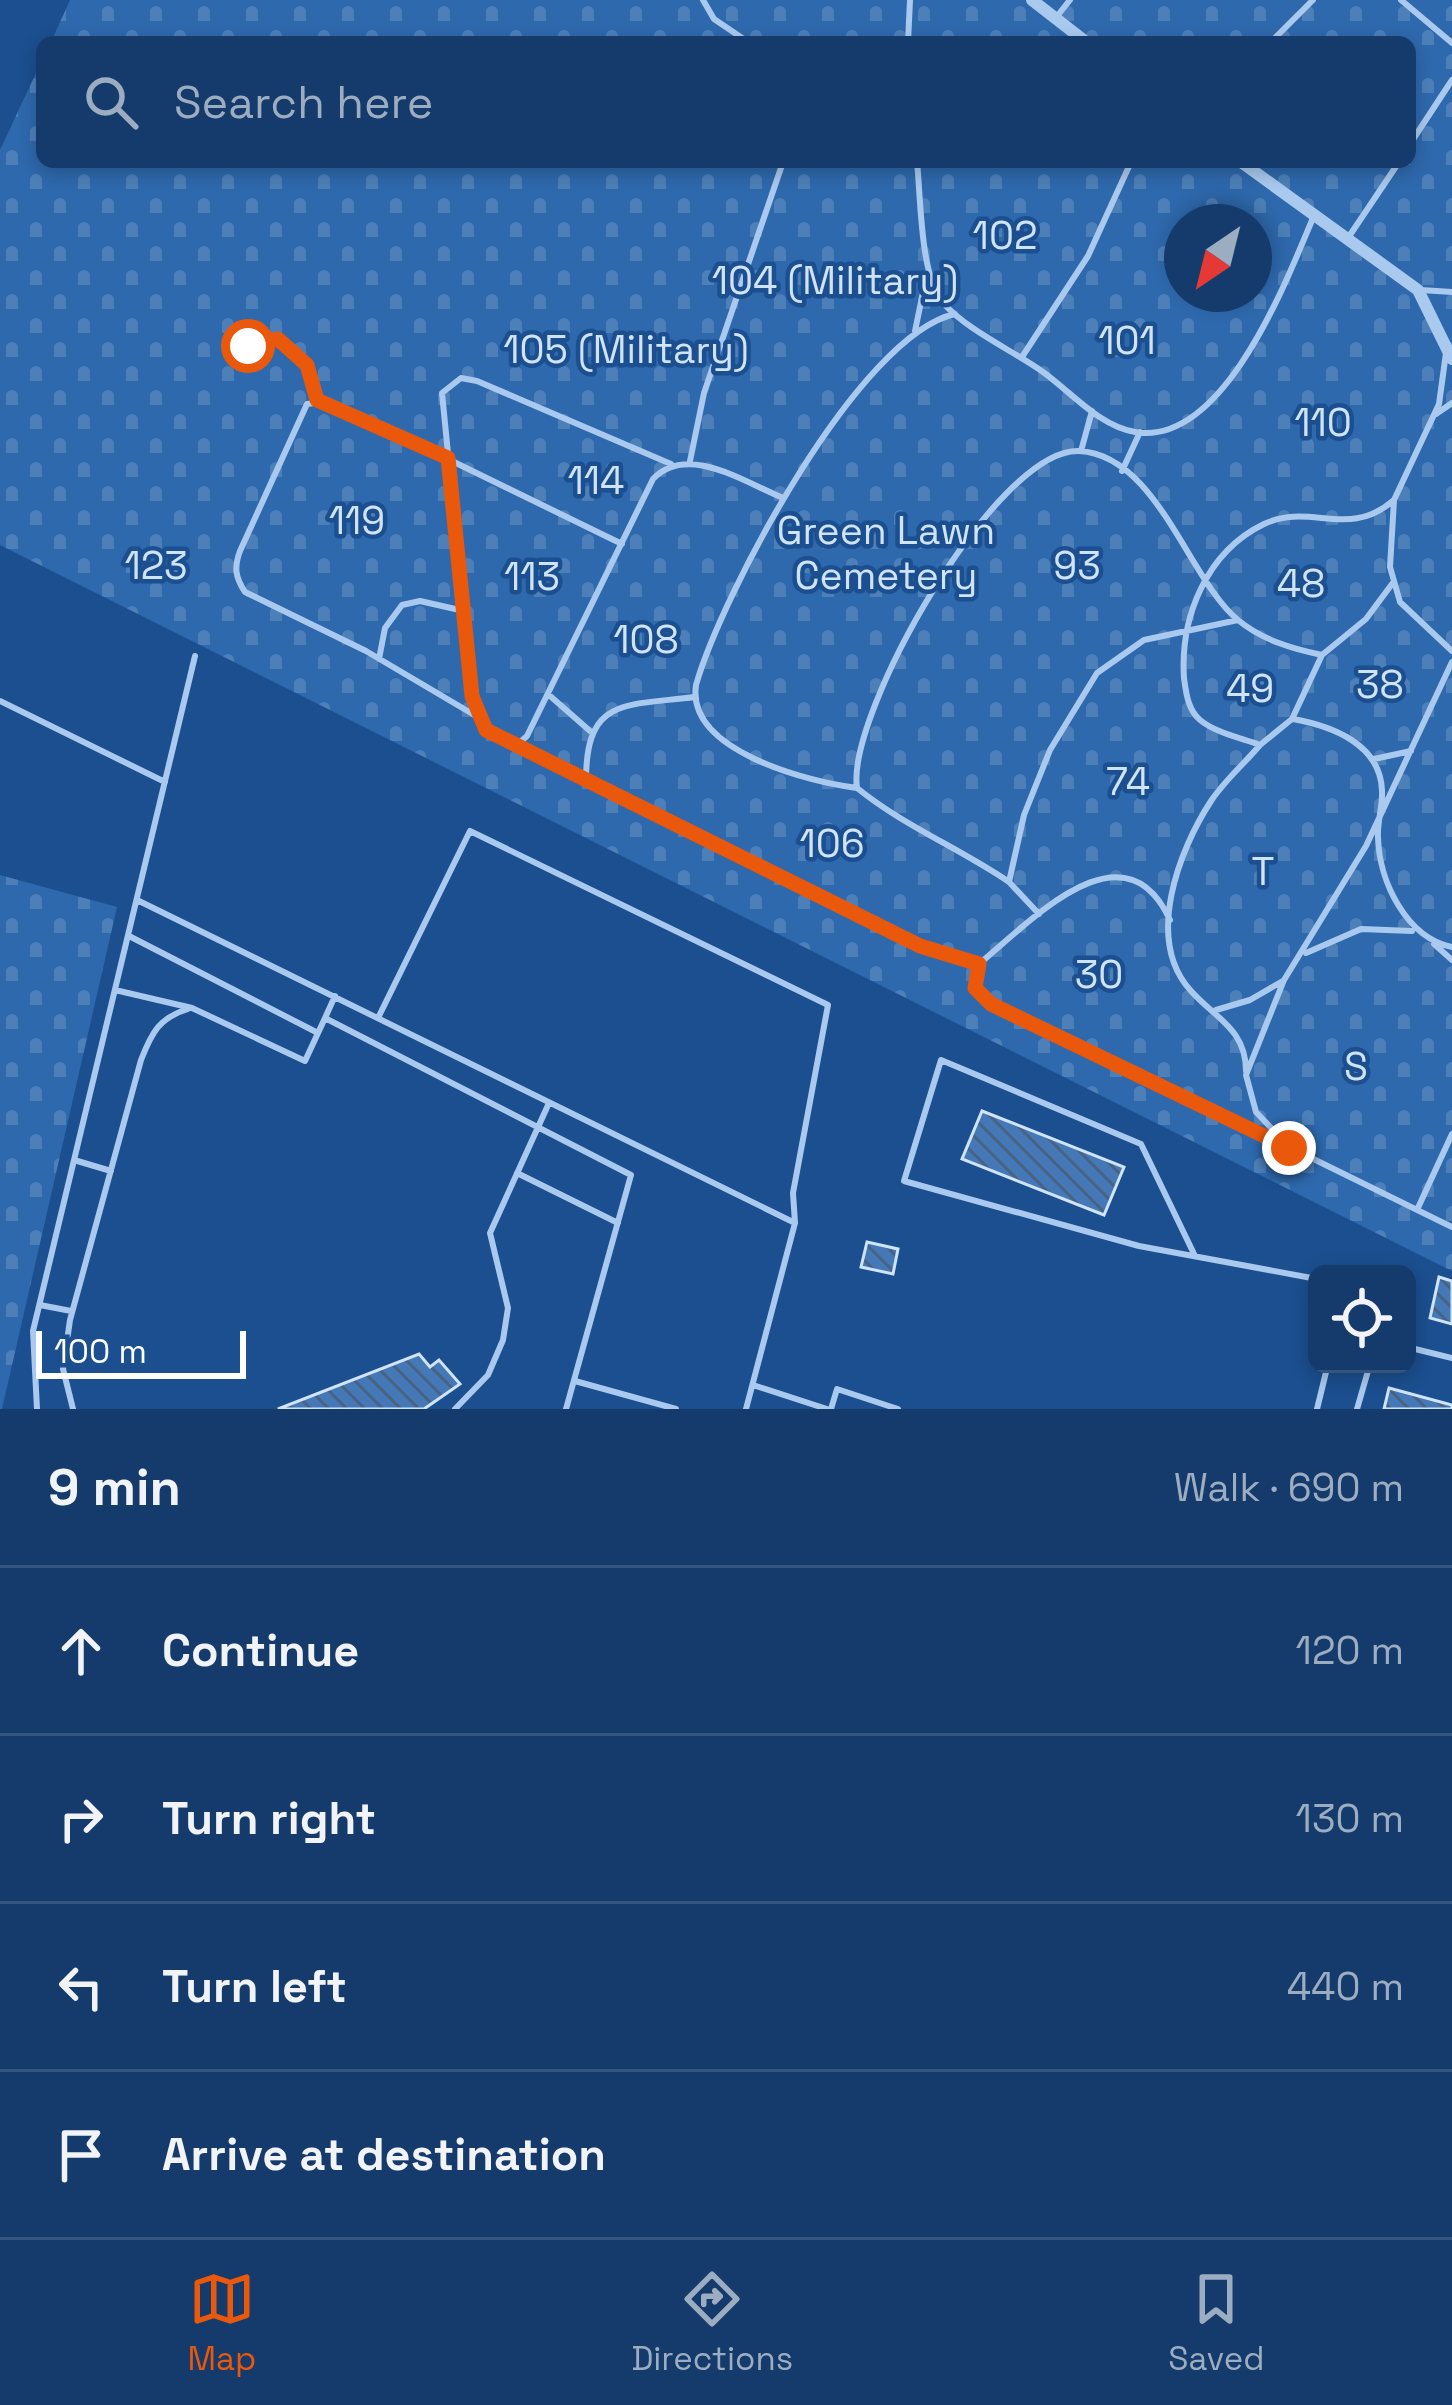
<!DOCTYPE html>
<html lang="en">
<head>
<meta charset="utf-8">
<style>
	:root { --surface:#143b6b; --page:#1d4271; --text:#f1f3f6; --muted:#9dadc1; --line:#33557e; --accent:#ea580c }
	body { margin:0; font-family:"Space Grotesk",sans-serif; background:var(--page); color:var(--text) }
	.controls { position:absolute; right:36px; bottom:36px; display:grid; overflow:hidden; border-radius:18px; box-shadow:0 6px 18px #0003 }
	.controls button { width:108px; height:108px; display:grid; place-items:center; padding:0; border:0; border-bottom:3px solid var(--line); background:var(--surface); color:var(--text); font:60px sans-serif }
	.compass { position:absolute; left:1164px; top:204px; width:108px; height:108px; border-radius:50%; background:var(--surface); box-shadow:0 6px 18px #0003; rotate:215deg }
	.scale { position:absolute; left:36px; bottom:30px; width:210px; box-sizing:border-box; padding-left:12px; border:6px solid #fff; border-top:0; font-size:33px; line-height:42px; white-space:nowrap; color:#fff; -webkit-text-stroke:9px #1b4f8f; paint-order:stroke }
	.stop { position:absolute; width:36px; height:36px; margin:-27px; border:9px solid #ea580c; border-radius:50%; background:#fff }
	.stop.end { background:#ea580c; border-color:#fff; box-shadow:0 3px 12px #0008 }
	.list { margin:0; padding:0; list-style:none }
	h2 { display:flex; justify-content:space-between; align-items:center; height:156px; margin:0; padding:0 48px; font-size:51px }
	h2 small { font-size:39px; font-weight:400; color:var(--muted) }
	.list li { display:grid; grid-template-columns:78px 1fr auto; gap:36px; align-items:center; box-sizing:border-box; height:168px; padding:0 48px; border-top:3px solid var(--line) }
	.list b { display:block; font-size:45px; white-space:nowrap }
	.list em { font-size:39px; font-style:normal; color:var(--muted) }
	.icon { flex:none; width:66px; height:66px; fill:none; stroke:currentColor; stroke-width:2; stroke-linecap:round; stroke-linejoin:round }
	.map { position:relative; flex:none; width:1452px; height:1409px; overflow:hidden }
	.search { position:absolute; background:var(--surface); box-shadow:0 6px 18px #0003; left:36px; right:36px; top:36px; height:132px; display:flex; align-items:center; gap:30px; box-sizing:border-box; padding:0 42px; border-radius:18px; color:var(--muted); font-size:45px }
	.sheet { height:828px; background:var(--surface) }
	nav { display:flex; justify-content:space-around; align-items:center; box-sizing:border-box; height:168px; border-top:3px solid var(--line); background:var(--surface); font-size:33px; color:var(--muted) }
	nav a { display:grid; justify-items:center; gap:6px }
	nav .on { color:var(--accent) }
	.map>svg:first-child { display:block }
	.cemetery { fill:url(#cemetery-stones); fill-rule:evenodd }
	.building { fill:url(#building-back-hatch); stroke:#cfe3fa; stroke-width:3 }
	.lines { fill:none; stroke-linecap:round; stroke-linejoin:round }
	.path { stroke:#a9c9ee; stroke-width:3; stroke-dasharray:6 9; stroke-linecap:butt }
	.service { stroke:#a9c9ee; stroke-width:6 }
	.minor { stroke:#a9c9ee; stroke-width:12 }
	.route { stroke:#ea580c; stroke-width:15 }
	.labels { text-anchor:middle; stroke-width:9; stroke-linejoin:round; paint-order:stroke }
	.park-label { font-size:39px; fill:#cfe3fa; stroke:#1b4f8f }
</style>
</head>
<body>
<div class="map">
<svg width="1452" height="1409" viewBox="0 0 1452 1409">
	<defs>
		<pattern id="cemetery-stones" width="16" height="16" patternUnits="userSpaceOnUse" patternTransform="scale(3)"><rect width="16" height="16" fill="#2e69ad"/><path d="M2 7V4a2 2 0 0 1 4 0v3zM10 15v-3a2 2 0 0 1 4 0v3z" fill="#4d80b9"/></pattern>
		<pattern id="building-back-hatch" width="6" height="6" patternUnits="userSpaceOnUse" patternTransform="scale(3)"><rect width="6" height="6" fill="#4478b7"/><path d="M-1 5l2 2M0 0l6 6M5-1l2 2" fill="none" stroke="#486282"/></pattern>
	</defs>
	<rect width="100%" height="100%" fill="#1b4f8f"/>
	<path class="cemetery" d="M70,0H1452V1271L0,545V150L42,60V162H1410V42H51ZM1182,222H1254V294H1182Z
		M0,875L117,907L2,1409H0Z"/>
	<path class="building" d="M982,1111L1124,1167L1104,1215L962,1159Z
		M867,1242L898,1249L893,1274L861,1267Z
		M1439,1277L1452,1281V1324L1430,1318Z
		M419,1354L430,1367L439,1360L460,1384L424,1409H278Z
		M1389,1388L1452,1405V1409H1384Z"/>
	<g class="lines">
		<path class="path" d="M248,346L278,339C303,353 305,367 314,393"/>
		<path class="service" d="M703,0L714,19L748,42
			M1401,0L1452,43
			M1058,15L1070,0
			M908,42L910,0
			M1271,42L1313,0
			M1410,144L1452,80
			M917,162C921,199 920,278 944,304C970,332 1012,350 1043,372C1071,392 1099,426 1135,432C1224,447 1287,279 1313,218
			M1348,238L1399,162
			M1421,290L1452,292
			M915,331L927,273
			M1446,353L1439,404L1394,500L1390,567L1400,602L1452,651
			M1022,357L1088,256L1131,162
			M1436,414L1452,403
			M1081,451L1092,411
			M690,461L704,393L783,162
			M671,464L477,381L461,378L442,393L472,696C477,722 489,740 518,744L527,736L653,479C687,443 744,482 783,498
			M1122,471L1140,432
			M1392,584L1366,619L1322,655L1292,719L1260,745C1241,738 1216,733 1200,720C1188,710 1186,693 1184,678C1180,618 1206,552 1264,524C1311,502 1348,540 1394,500
			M1238,620L1144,640L1097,673L1050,750L1024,815L1009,882C959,848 904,826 857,788C846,715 996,448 1079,451C1157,455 1188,579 1238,620C1262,640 1293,649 1322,655
			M379,659L385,628L402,605L420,601L464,611
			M1452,662L1366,846L1284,980L1246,1075L1256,1112L1289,1147L1452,1227
			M549,695L590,731
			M0,701L165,782
			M476,716L366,651L245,592C235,577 234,567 240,551L307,404L329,401L622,544
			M1293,719C1332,726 1380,744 1382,790C1383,806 1377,822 1378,837C1379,882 1407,938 1452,947
			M518,744L919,946L979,964
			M1374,759L1411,751
			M586,781C586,697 624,706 695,697
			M857,788C809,782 686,751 696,685C722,594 859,335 955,314
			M1009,882L1039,914
			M137,900L795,1223
			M1170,920C1124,820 1031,921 979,964L975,988L991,1004L1208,1112L1272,1136
			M129,936L318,1033
			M1434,944L1452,960
			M1306,953L1361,929L1412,931
			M115,990L192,1008L305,1061L325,1018L631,1175L566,1409
			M1216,1010L1250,1000L1281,982
			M325,1018L335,996
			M378,1018L470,831L828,1005L793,1193L795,1223L746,1409
			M1246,1071C1246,1029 1215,1018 1191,991C1144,940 1179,850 1211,801C1225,780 1244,764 1260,745
			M74,1160L111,1171
			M517,1173L618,1223
			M1417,1210L1452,1134
			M1195,1256L1141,1144L941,1060L904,1181L1139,1246L1317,1279
			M40,1305L71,1311
			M1407,1347L1452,1358
			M575,1381L676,1409
			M753,1385L827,1409
			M37,1409L33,1331L195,656
			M73,1409L63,1369L70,1320L141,1060C152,1032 159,1018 188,1009
			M455,1409L488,1375L503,1340L508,1308L490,1233L549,1103
			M831,1409L837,1389L898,1409
			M1317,1409L1328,1364
			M1357,1409L1370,1364"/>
		<path class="minor" d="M1032,0L1086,42
			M1241,162L1418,290L1452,359"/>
	</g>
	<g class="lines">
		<path class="route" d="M248,346L278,339L307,365L317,400L448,458L472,696L486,730L920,946L979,964L975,988L991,1004L1289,1148"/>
	</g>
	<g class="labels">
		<g class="park-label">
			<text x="1005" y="249">102</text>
			<text x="835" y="294">104 (Military)</text>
			<text x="1127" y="354">101</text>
			<text x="626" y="363">105 (Military)</text>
			<text x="1323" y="436">110</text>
			<text x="596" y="494">114</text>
			<text x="357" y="534">119</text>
			<text x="886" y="544">Green Lawn<tspan x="886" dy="45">Cemetery</tspan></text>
			<text x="156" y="579">123</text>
			<text x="1077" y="579">93</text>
			<text x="532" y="590">113</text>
			<text x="1301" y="597">48</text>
			<text x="646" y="653">108</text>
			<text x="1380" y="698">38</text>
			<text x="1250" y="702">49</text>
			<text x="1128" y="795">74</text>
			<text x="832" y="857">106</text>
			<text x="1263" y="885">T</text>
			<text x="1099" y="988">30</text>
			<text x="1356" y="1080">S</text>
		</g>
	</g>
</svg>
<div class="controls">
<button><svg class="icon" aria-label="locate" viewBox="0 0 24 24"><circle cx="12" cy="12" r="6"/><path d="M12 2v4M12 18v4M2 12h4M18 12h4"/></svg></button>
</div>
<svg class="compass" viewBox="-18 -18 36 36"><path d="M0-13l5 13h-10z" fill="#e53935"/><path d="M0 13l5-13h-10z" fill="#9dadc1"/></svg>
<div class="scale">100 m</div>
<div class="stop" style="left:248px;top:346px"></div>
<div class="stop end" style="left:1289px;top:1148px"></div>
<div class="search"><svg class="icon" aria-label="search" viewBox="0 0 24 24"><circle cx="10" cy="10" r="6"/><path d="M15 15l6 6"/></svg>Search here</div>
</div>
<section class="sheet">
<h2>9 min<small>Walk · 690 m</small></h2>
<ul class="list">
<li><svg class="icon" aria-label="ahead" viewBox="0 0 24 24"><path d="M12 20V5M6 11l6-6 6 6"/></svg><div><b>Continue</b></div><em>120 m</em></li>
<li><svg class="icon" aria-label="right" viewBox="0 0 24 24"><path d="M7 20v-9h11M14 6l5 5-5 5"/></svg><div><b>Turn right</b></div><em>130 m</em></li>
<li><svg class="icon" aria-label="left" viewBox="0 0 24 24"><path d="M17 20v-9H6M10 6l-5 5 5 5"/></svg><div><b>Turn left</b></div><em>440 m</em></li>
<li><svg class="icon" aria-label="arrive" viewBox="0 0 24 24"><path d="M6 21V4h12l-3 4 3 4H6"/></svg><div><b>Arrive at destination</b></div></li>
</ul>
</section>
<nav>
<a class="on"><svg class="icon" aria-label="map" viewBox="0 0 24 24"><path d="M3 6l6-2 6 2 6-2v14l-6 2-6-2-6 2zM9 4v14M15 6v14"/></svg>Map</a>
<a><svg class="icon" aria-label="directions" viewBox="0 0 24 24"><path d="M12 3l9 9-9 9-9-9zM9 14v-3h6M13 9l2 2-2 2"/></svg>Directions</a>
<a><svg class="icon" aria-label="saved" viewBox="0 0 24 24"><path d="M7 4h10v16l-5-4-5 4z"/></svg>Saved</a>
</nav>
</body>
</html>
